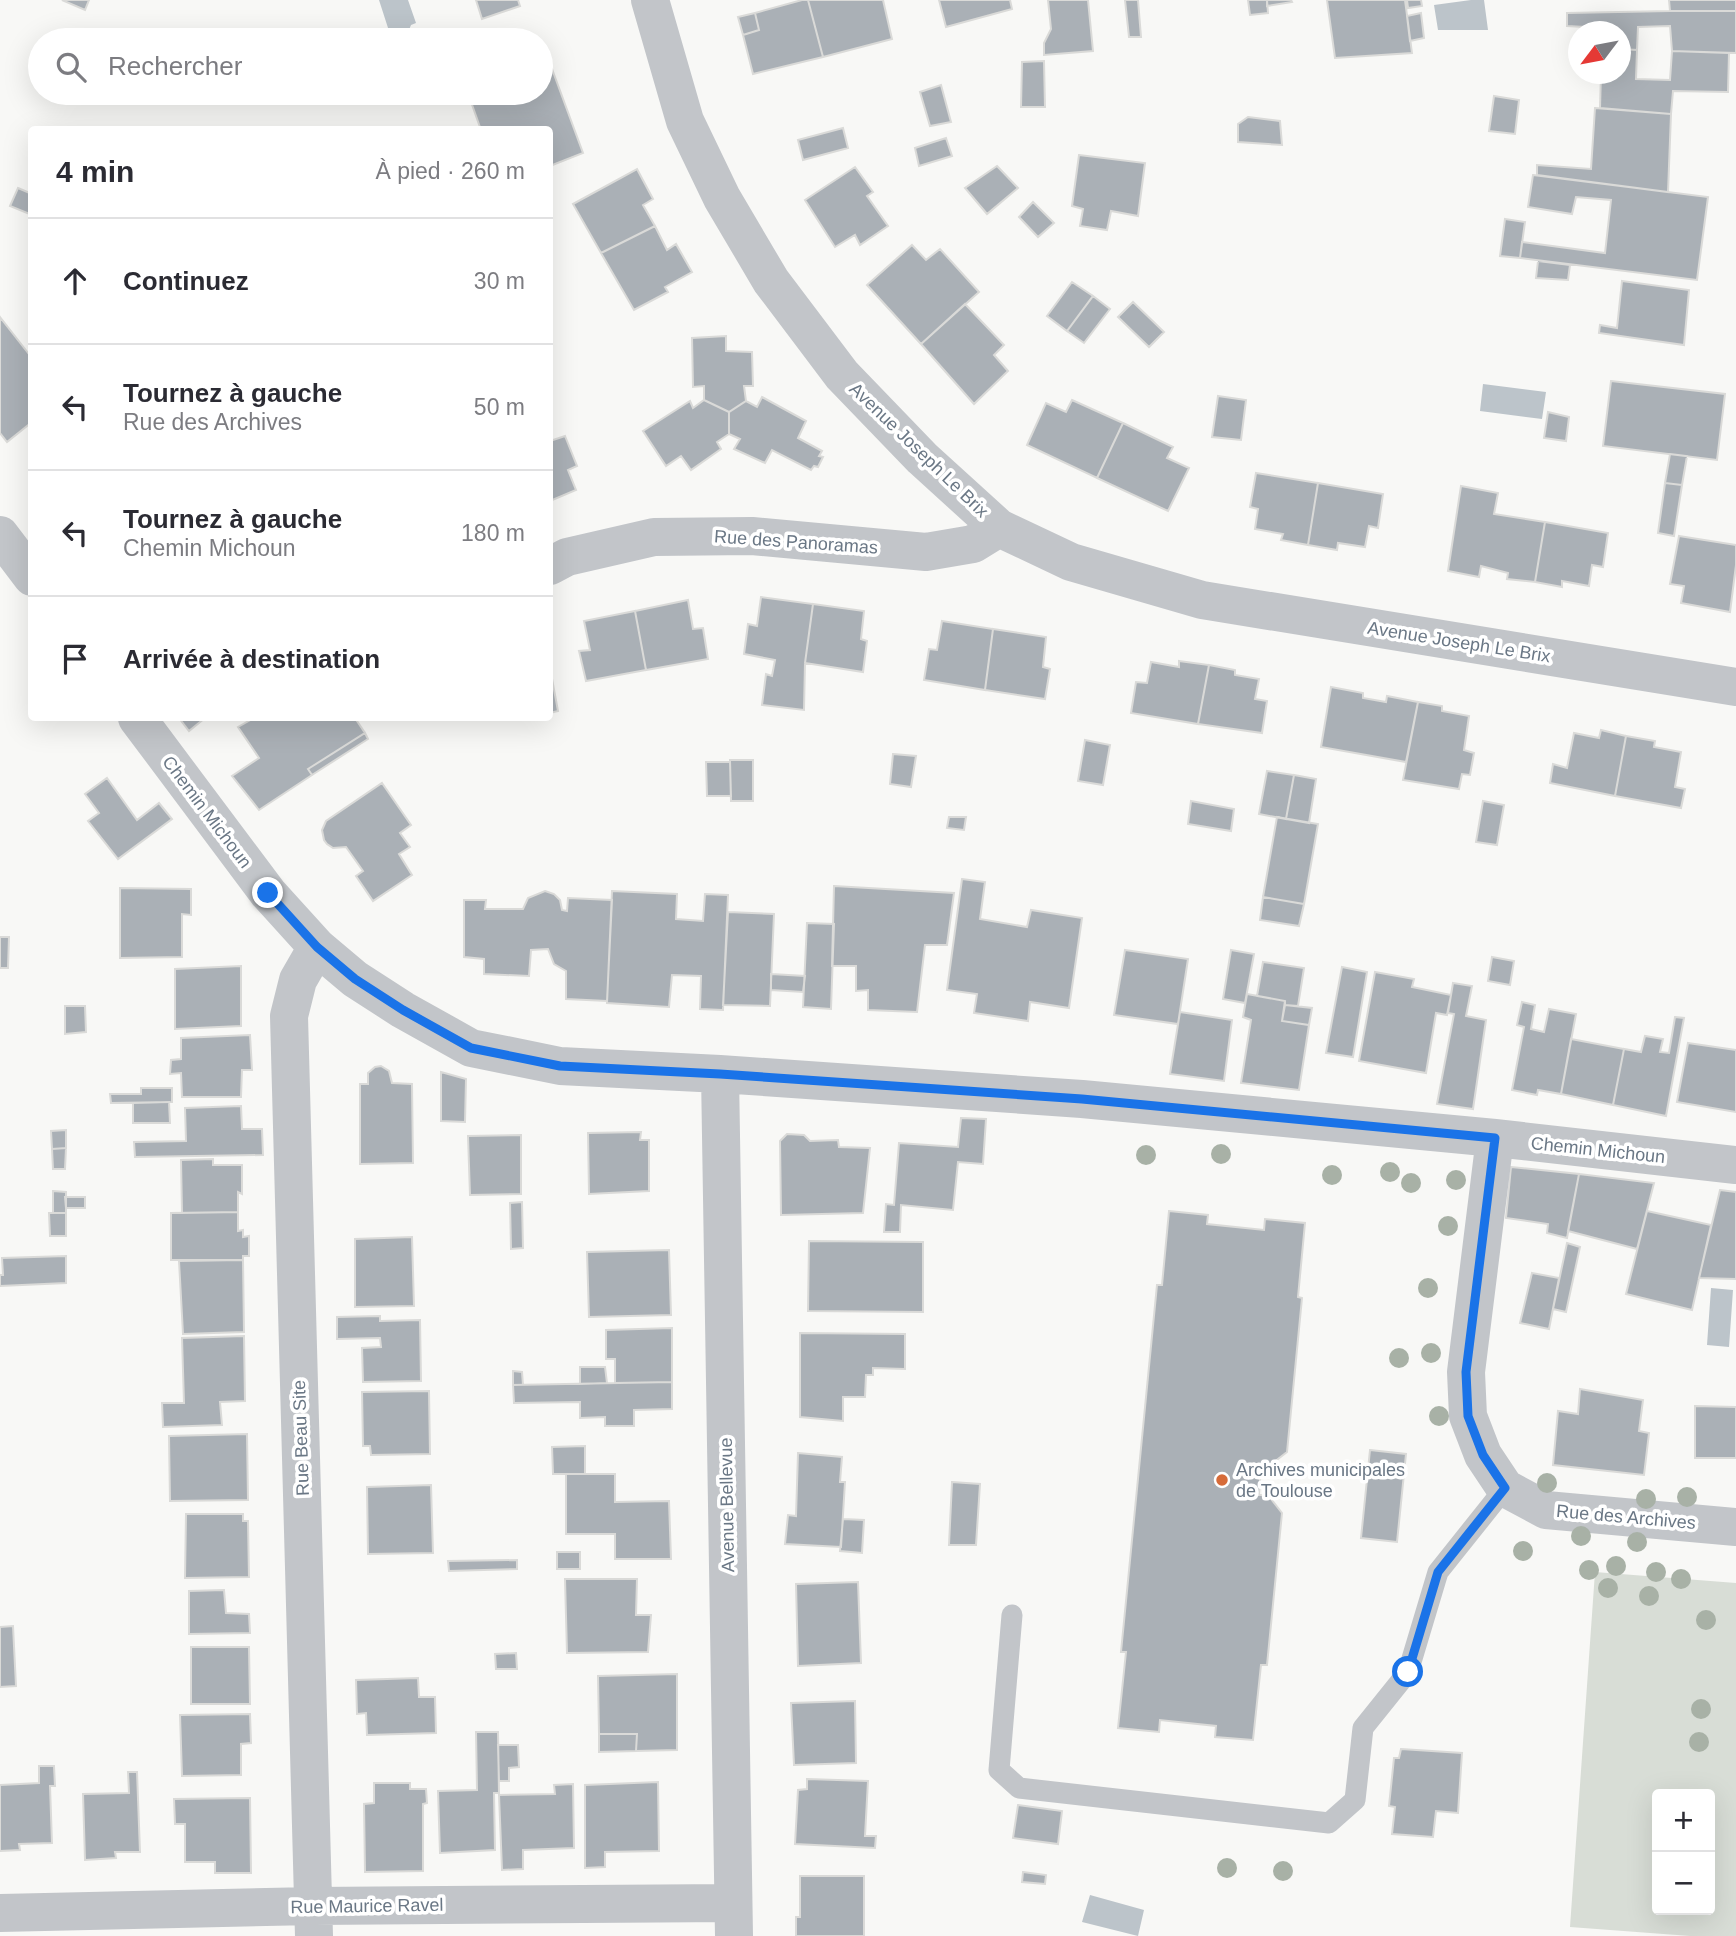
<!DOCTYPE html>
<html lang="fr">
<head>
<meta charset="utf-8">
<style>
	:root { --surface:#fff; --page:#f7f7f7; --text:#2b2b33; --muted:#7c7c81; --line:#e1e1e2 }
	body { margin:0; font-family:Helvetica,sans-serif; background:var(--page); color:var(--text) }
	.controls { position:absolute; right:21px; bottom:21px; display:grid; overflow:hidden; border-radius:7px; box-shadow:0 7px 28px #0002 }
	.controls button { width:63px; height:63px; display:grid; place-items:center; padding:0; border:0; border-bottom:2px solid var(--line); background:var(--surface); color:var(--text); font:35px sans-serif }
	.compass { position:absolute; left:1568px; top:21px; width:63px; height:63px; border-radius:50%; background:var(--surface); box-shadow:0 7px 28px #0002; rotate:238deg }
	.stop { position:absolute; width:21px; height:21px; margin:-16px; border:5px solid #1a73e8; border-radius:50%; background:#fff }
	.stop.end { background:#1a73e8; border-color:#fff; box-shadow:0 2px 7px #0008 }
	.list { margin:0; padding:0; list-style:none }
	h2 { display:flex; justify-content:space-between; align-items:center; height:91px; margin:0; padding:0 28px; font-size:30px }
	h2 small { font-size:23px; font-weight:400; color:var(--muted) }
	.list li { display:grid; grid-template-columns:46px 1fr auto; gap:21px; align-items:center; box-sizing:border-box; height:126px; padding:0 28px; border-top:2px solid var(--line) }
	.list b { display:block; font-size:26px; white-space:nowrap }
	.list p { margin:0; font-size:23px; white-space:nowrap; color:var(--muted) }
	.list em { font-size:23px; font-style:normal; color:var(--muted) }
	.icon { flex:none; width:38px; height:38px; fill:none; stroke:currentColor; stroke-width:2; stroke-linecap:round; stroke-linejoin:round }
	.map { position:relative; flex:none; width:1736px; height:1936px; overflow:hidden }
	.search { position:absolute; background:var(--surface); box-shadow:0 7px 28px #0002; left:28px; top:28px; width:525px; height:77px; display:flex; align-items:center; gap:18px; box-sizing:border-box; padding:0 24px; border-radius:38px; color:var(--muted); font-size:26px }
	.panel { position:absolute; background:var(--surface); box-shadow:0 7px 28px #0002; left:28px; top:126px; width:525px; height:595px; border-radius:7px }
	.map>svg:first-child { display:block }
	.green { fill:#d8ddd6; fill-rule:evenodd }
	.water { fill:#bcc4ca }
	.building { fill:#aab0b6; stroke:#dadad8; stroke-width:2 }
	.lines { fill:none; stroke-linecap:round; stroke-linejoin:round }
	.service { stroke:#c2c5c9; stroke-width:21 }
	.minor { stroke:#c2c5c9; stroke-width:38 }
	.tree { fill:#a8b1a6 }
	.route { stroke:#1a73e8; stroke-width:9 }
	.poi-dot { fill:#d66b39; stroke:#fff; stroke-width:2.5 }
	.labels { text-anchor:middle; stroke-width:7; stroke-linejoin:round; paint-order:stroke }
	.street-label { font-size:18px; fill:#6a7785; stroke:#fff }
	.poi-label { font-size:18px; fill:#6a7785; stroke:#fff; text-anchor:start }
</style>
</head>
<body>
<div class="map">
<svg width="1736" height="1936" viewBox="0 0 1736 1936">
	<rect width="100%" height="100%" fill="#f8f8f6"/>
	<path class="green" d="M1595,1572L1736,1583V1936H1690L1570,1927ZM1657,1794H1710V1910H1657Z"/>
	<path class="water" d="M379,0H408L416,23L411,25L407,35L401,36L392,31H389Z
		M1471,0H1484L1488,30H1438L1434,5Z
		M1483,384L1546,392L1542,419L1480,411Z
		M1711,1288L1733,1290L1729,1347L1707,1345Z
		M1090,1895L1144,1910L1138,1936L1082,1922Z"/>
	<path class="building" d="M62,0H89L85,10Z
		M476,0H518L520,6L482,19Z
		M802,0H808L823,57L753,74L743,35L759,30L755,13Z
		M808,0H883L892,39L823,57Z
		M939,0H1010L1012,9L946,27Z
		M1048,0H1088L1093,51L1044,55V43L1051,29Z
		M1125,0H1138L1141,37H1129Z
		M1248,0H1267L1268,13L1250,15Z
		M1267,0H1291L1292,2L1267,6Z
		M1327,0H1405L1412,53L1335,58Z
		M1407,0H1421L1422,6L1408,8Z
		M1669,0H1736V11H1670Z
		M1670,11H1736V53L1672,51L1670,26L1638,27L1637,50L1620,49V32H1585V27L1567,26V13Z
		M755,13L759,30L743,35L738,17Z
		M1421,13L1424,38L1410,41L1407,16Z
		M1620,49L1637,50L1636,79L1670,80L1672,51L1729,53L1728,92L1673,91L1671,114L1600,108L1601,74H1620Z
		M1044,61L1045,107H1021L1022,62Z
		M552,69L583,153L550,166V130H481L470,99L488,93H541V73Z
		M941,85L951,122L930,126L920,92Z
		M1494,96L1519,100L1515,134L1489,131Z
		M1595,108L1671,114L1668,192L1537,175V165L1591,169Z
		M1248,117L1280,121L1282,145L1238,142V124Z
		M843,128L848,148L803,160L798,140Z
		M946,138L952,156L919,166L915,148Z
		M1079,155L1145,163L1138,216L1111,211L1107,230L1080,226L1083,209L1072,206Z
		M997,166L1018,188L987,214L965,188Z
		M855,167L873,192L867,196L888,226L860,245L855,235L835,247L805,200Z
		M637,169L653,199L643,205L655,226L601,253L573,204Z
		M1533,175L1708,197L1697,280L1520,258L1522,242L1605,253L1611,200L1576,197L1572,214L1528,207Z
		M18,188L32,194V215L10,206Z
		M1033,202L1054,223L1038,237L1019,217Z
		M1505,219L1525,222L1520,258L1500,256Z
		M655,226L667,250L676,244L692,272L665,287L668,292L634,310L601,253Z
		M912,245L926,260L940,249L979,292L921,344L867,285Z
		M1538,261L1570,265L1568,280L1536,278Z
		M1622,281L1689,290L1684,345L1599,333L1600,325L1617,328Z
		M1072,282L1093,296L1067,331L1047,316Z
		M1093,296L1110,309L1084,343L1067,331Z
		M1133,302L1164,332L1149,347L1118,317Z
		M965,304L1004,345L994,355L1008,371L974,404L921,344Z
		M0,317L32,358V422L7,442L0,433Z
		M726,336V351L752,352L753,386H744L746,401L729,412L704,400V386L693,387L692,338Z
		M1611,381L1725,394L1717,460L1603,446Z
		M1218,396L1246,400L1241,440L1212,437Z
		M762,397L806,421L798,438L822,451L819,456L823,457L818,467L814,466L811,470L772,450L765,463L734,449L740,439L729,434V412L746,401L757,407Z
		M704,400L729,412V434L717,442L721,449L691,470L681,456L666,466L643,431L690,401L693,408Z
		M1072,400L1123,423L1097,478L1027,445L1046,403L1066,412Z
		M1548,412L1569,417L1566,441L1544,438Z
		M1123,423L1173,447L1167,458L1189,468L1168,511L1097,478Z
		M565,436L577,466L568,470L576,490L550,501V441Z
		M1670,454L1687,456L1682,485L1665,483Z
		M1256,473L1318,483L1308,545L1281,540L1283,534L1255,529L1258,509L1250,507Z
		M1318,483L1383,494L1378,528L1369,526L1365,547L1338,543L1337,550L1308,545Z
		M1665,483L1682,485L1674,536L1658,533Z
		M1461,486L1498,493L1494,514L1545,522L1535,582L1507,579L1508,573L1481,566L1479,577L1448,571Z
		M1545,522L1608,533L1603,567L1592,565L1589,586L1562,581V587L1535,582Z
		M1679,536L1736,545V565L1730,612L1681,603L1684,586L1670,584Z
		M761,597L813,604L805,663L804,710L762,705L766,674L772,676L775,660L744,654L748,624L757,626Z
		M688,600L693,629L703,628L708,659L646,670L635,611Z
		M813,604L864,611L861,639L867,641L863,672L805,663Z
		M635,611L646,670L586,681L579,651L590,650L584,621Z
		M942,621L993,629L985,690L924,680L929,649L937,650Z
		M993,629L1046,637L1043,667L1050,669L1045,699L985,690Z
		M1179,661L1209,665L1198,724L1131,713L1136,682L1147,683L1151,662L1179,667Z
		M1209,665L1235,670V675L1259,679L1255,699L1267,701L1262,733L1198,724Z
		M550,668L558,711L550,713Z
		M1331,687L1363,693V698L1386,702L1387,696L1418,702L1406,762L1321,747Z
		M1418,702L1442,706V711L1469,716L1464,750L1474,753L1470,775L1462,774L1459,789L1403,780Z
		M179,718H205L189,731Z
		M254,718H355L365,733L308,769L312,775L259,810L232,776L259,758L238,727Z
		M1601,730L1626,736L1615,796L1550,783L1553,764L1567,768L1574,733L1599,738Z
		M365,733L368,739L312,775L308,769Z
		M1626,736L1655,741L1654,747L1681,752L1675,787L1685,789L1681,808L1615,796Z
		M1085,740L1110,745L1103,785L1078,781Z
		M893,754L916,756L911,787L890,784Z
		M730,760H753V801H731Z
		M706,762H730L731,796H707Z
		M1267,771L1294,775L1286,819L1259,814Z
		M1294,775L1316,779L1309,823L1286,819Z
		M107,778L137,820L159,803L172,819L118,859L88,821L99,813L85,794Z
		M382,783L411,825L400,833L410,847L399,854L412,875L373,901L356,876L363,871L346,847L333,848L327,844L324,840L322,830L326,821Z
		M1191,801L1234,809L1231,831L1188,824Z
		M1483,801L1504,805L1497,845L1476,842Z
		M949,817H966L964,830L947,828Z
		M1277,817L1318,824L1304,904L1263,897Z
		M962,879L985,882L980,919L1027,927L1031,910L1082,918L1069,1008L1030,1002L1028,1021L974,1013L977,994L947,990Z
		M834,886L954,893L947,945H925L917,1012L868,1010V990L856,991V966H832Z
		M120,888L191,889V915L182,914V957L120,958Z
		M545,891L554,894L560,900L562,910L567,911L568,898L612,900L607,1001L566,999V971L554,964L548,949L531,950L529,976L484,974V959L464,957V900H486L485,909H523L528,898Z
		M612,891L677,894L676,919L703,921L705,894L728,895L723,1010L700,1009L701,976L672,975L669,1007L607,1003Z
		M1263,897L1304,904L1299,926L1260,920Z
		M728,912L774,914L770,1006L723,1005Z
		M807,923L834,924L831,1009L803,1007Z
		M0,937H9L8,968H0Z
		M1125,950L1188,959L1178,1024L1114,1015Z
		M1231,950L1254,954L1245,1003L1223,999Z
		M1492,957L1514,961L1510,985L1488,981Z
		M1263,962L1304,968L1298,1006L1285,1005V1001L1257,996Z
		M241,966V1026L175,1029V969Z
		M1342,967L1367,972L1353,1057L1326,1053Z
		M1375,972L1414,979L1412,987L1451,995L1447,1015L1436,1013L1426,1073L1359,1061Z
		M771,974L805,976L803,992L771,990Z
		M1453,983L1472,986L1466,1016L1486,1020L1473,1109L1437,1104L1454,1014L1448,1013Z
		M1247,994L1285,1001L1282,1021L1309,1025L1299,1090L1241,1083L1251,1020L1243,1017Z
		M1522,1002L1535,1005L1531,1029L1544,1032L1549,1009L1576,1014L1561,1094L1538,1090L1537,1095L1512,1090L1524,1027L1517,1025Z
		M1285,1005L1312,1008L1309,1025L1282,1021Z
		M65,1006H85L86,1032L65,1034Z
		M1180,1012L1232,1020L1224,1081L1170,1074Z
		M1675,1017L1684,1018L1666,1116L1613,1105L1624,1049L1641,1052L1645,1036L1663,1039L1660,1052L1669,1053Z
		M250,1035L252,1070H242L241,1097H182L181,1073L170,1074L171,1060L181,1059V1038Z
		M1571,1039L1624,1049L1613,1105L1561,1094Z
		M1688,1043L1736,1050V1112L1677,1102Z
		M381,1066L389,1071L392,1083L412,1084L413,1163L360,1164V1084H368V1073L375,1067Z
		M441,1072L466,1079L465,1122L441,1121Z
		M141,1088H172V1102L111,1103L110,1094H141Z
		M169,1102L170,1123H133V1103Z
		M241,1106L242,1129H262L263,1155L135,1157L134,1142L186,1141L185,1108Z
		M961,1118L986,1119L983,1164L958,1162L953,1210L901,1205L900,1232H884L886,1204L894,1205L899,1143L958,1147Z
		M66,1130V1148L52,1149L51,1131Z
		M641,1132L640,1140H649V1191L589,1194L588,1133Z
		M787,1134L804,1135L810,1141L838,1140L839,1147L870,1148L863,1213L781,1215L780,1141Z
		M521,1135V1194L470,1195L468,1136Z
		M66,1148L65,1169H53L52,1149Z
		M213,1159V1165H242V1194L238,1192V1212L182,1213L181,1160Z
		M1511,1167L1579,1174L1567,1238L1547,1233L1548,1224L1506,1218Z
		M1579,1174L1654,1183L1637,1249L1568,1231Z
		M1720,1190L1736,1192V1279L1699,1278Z
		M53,1191L66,1192V1213H53Z
		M65,1197H85V1208H66Z
		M522,1202L523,1248L511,1249L510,1203Z
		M1169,1211L1208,1215L1207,1224L1264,1230L1265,1219L1305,1223L1298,1297L1302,1298L1287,1452L1269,1466H1261L1259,1495H1268L1282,1513L1267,1665H1261L1253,1740L1215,1737L1216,1726L1160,1720L1159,1732L1118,1728L1126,1652H1121L1157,1285H1162Z
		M1647,1211L1711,1225L1692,1310L1626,1294Z
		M238,1212V1231L243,1230V1237L249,1236V1256H243V1260H171V1213Z
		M49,1213H66V1236H50Z
		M412,1237L414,1306L355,1307V1239Z
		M809,1241L923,1242V1312L808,1311Z
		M1567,1243L1580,1247L1566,1312L1553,1309Z
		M669,1250L671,1315L589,1317L587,1252Z
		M66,1256V1283L0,1286V1275H3L2,1258Z
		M243,1260L244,1332L183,1334L179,1261Z
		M1532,1273L1559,1278L1549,1329L1520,1323Z
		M380,1316V1321L420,1320L421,1381L363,1382L362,1348L381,1347L380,1338L337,1339V1317Z
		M672,1328V1382L615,1383V1359H606V1330Z
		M800,1333L905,1334V1369L873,1368V1375H866L865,1397H843V1421L800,1417Z
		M244,1336L245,1401L220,1402L222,1425L163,1427L162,1403H184L182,1338Z
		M580,1367H605L607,1383L580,1384Z
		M513,1371L522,1372L523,1385H513Z
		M672,1382V1409L634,1410V1426H605V1417L580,1418V1402L514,1403L513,1385Z
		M1580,1389L1643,1400L1639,1431L1649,1433L1644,1475L1553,1465L1558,1411L1578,1414Z
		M429,1391L430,1454L371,1455L370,1446H363L362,1392Z
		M1695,1406L1736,1407V1458H1695Z
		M247,1434L248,1500L170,1501L169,1436Z
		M585,1446V1474H553L552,1447Z
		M1370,1450L1406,1454L1397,1542L1361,1538Z
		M798,1453L842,1457L840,1482H845L841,1547L785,1544L788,1515L796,1516Z
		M566,1474H615V1502L669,1501L671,1559H615V1534H566Z
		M952,1482L980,1484L976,1545H949Z
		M431,1485L433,1553L368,1554L367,1487Z
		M186,1514H243V1521H248L249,1577L185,1578Z
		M843,1519L864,1520L862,1553L840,1551Z
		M557,1552H580V1569H557Z
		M517,1560V1569L449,1571L448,1561Z
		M565,1579H637L636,1615H651L648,1652L567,1653Z
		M858,1582L861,1663L798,1666L796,1584Z
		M224,1590L226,1613L249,1614L250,1633L189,1634V1591Z
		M13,1626L16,1686L0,1687V1627Z
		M191,1647H249L250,1704H191Z
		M516,1653L517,1669H496L495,1654Z
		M677,1674V1750L636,1751L637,1734H599L598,1676Z
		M418,1678L419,1697H435L436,1733L367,1735L366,1713L357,1714L356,1680Z
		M855,1701L856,1763L794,1765L791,1703Z
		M250,1714L251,1743L241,1744V1775L182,1776L180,1715Z
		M476,1732H498L499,1793H494L495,1850L440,1853L438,1791L477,1790Z
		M599,1734H637L636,1751L599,1752Z
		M498,1745H518L519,1767L509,1768V1781H499Z
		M1401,1749L1462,1753L1458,1813L1436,1811L1433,1837L1392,1834L1395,1807L1389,1806L1394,1758H1399Z
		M39,1766H54L55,1786H50L52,1843L19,1844L20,1850L0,1851V1785L39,1783Z
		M128,1772H137L140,1852H115L116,1858L85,1860L83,1794L129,1793Z
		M807,1779L868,1781L865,1836H876L875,1848L795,1844L798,1790L807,1789Z
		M658,1782L659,1851L605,1852V1867L585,1868V1785Z
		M374,1783H410V1789H426L427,1803L423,1804V1871L365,1872L364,1804L374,1803Z
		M573,1784L574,1848L523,1850V1869L502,1870L499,1795L555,1794L554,1785Z
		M250,1798L251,1873H215V1862H185V1824H175L174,1799Z
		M1018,1805L1062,1811L1058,1844L1013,1838Z
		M1023,1872L1046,1875L1045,1884L1022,1882Z
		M800,1876H864V1936H796V1917H800Z"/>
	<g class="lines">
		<path class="service" d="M1012,1615L999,1770L1019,1788L1329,1823L1355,1800L1363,1728L1408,1672L1438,1572L1505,1488"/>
		<path class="minor" d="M650,0L685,121L722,198L771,281L842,375L922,458L999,528L1071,562L1202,600L1736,687
			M0,535L32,577
			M550,566L567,557L654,537L752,536L926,552L973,544L999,528
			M137,718L268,893L317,947L355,979L403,1010L471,1048L560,1066L720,1074L1082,1099L1495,1138L1736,1165
			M720,1074L734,1936
			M1495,1138L1466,1372L1468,1416L1483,1455L1505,1488L1546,1510L1736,1527
			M0,1913L313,1906L733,1903
			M314,1936L289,1016L298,980L317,947"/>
	</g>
	<g class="tree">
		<circle cx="1221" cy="1154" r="10"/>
		<circle cx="1146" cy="1155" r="10"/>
		<circle cx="1390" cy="1172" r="10"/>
		<circle cx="1332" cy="1175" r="10"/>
		<circle cx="1456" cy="1180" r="10"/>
		<circle cx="1411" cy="1183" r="10"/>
		<circle cx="1448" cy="1226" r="10"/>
		<circle cx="1428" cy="1288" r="10"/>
		<circle cx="1431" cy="1353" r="10"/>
		<circle cx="1399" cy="1358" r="10"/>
		<circle cx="1439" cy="1416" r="10"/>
		<circle cx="1547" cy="1483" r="10"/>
		<circle cx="1687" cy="1497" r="10"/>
		<circle cx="1646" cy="1499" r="10"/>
		<circle cx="1581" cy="1536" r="10"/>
		<circle cx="1637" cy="1542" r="10"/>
		<circle cx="1523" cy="1551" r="10"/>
		<circle cx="1616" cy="1566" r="10"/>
		<circle cx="1589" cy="1570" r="10"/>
		<circle cx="1656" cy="1572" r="10"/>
		<circle cx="1681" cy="1579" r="10"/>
		<circle cx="1608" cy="1588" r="10"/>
		<circle cx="1649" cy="1596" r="10"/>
		<circle cx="1706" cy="1620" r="10"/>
		<circle cx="1701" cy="1709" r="10"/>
		<circle cx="1699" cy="1742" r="10"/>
		<circle cx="1227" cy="1868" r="10"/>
		<circle cx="1283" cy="1871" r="10"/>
	</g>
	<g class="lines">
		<path class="route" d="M268,893L317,947L355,979L403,1010L471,1048L560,1066L720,1074L1082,1099L1495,1138L1466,1372L1468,1416L1483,1455L1505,1488L1438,1572L1408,1672"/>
	</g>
	<circle class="poi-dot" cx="1222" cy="1480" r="7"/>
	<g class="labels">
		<g class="street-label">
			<text transform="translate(919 450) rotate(44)" y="6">Avenue Joseph Le Brix</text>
			<text transform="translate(796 542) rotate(4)" y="6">Rue des Panoramas</text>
			<text transform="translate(1459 642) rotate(9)" y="6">Avenue Joseph Le Brix</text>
			<text transform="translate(207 812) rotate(53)" y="6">Chemin Michoun</text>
			<text transform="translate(1598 1150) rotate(6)" y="6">Chemin Michoun</text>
			<text transform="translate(301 1438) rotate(-92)" y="6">Rue Beau Site</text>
			<text transform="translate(727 1505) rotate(-91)" y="6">Avenue Bellevue</text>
			<text transform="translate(1626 1517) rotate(5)" y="6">Rue des Archives</text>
			<text transform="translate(367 1906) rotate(-1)" y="6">Rue Maurice Ravel</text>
		</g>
		<g class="poi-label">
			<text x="1236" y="1476">Archives municipales<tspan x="1236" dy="21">de Toulouse</tspan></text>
		</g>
	</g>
</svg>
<div class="controls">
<button>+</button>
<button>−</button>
</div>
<svg class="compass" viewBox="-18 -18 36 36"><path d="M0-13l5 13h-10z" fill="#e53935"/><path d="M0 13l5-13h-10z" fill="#7c7c81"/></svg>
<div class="stop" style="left:1408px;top:1672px"></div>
<div class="stop end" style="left:268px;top:893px"></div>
<div class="search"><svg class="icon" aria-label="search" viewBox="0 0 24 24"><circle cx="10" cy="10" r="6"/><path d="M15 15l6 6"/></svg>Rechercher</div>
<section class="panel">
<h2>4 min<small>À pied · 260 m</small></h2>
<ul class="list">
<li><svg class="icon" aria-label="ahead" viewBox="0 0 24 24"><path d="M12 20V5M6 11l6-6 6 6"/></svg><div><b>Continuez</b></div><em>30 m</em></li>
<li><svg class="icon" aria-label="left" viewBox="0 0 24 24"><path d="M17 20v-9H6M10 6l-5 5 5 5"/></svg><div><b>Tournez à gauche</b><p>Rue des Archives</p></div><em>50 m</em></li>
<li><svg class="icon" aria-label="left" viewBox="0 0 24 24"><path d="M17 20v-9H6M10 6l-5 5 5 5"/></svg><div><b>Tournez à gauche</b><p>Chemin Michoun</p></div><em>180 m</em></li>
<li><svg class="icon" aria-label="arrive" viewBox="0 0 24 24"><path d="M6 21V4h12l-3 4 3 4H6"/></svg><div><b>Arrivée à destination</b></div></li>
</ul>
</section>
</div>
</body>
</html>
